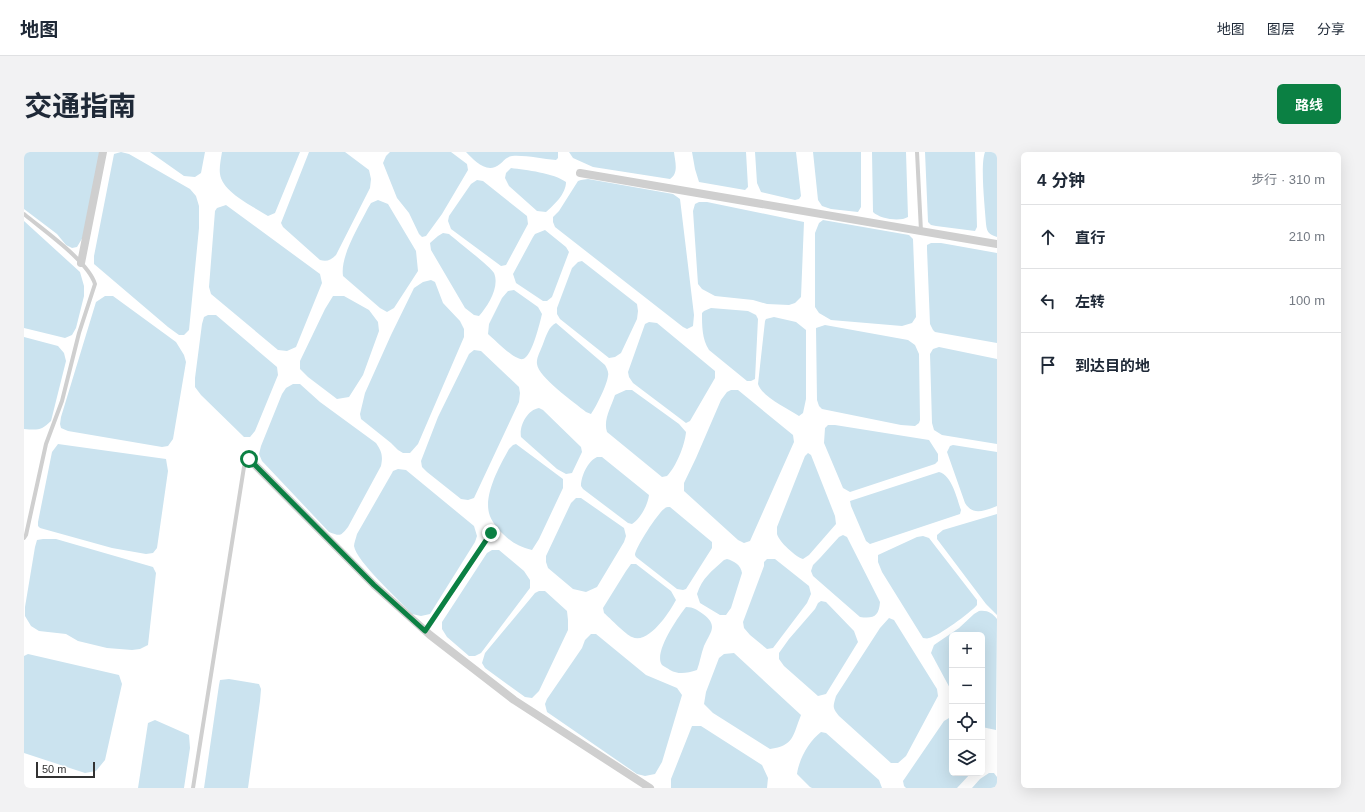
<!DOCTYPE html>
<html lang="zh">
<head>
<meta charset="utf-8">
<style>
	:root { --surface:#fff; --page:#f2f2f3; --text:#1f2937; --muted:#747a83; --line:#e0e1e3; --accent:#0b8043 }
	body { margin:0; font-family:Helvetica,"Noto Sans SC",sans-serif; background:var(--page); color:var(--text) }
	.controls { position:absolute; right:12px; bottom:12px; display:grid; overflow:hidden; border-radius:6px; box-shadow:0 4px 16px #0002 }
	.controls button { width:36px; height:36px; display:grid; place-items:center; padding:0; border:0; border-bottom:1px solid var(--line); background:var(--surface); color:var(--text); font:20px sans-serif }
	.scale { position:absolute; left:12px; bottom:10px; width:59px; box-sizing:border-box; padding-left:4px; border:2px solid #323232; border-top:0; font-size:11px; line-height:14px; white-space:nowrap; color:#323232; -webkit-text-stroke:3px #fff; paint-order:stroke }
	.stop { position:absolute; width:12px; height:12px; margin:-9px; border:3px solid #0b8043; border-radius:50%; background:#fff }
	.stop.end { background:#0b8043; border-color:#fff; box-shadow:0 1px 4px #0008 }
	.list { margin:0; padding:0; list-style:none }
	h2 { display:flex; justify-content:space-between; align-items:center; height:52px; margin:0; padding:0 16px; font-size:17px }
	h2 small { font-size:13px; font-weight:400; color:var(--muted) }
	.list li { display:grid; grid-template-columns:26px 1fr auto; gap:12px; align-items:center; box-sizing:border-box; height:64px; padding:0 16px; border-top:1px solid var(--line) }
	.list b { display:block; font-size:15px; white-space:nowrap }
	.list em { font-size:13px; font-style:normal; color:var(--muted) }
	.icon { flex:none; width:22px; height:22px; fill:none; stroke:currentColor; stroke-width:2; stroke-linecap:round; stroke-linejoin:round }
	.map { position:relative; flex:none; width:973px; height:636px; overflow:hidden; border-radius:6px }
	header { display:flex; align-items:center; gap:24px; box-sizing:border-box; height:56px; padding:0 20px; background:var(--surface); border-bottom:1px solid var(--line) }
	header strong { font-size:19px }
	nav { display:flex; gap:22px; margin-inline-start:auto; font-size:14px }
	.intro { display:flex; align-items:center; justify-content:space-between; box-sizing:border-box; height:96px; padding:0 24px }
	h1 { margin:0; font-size:28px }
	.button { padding:10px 18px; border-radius:6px; background:var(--accent); color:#fff; font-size:14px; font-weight:700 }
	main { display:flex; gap:24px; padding:0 24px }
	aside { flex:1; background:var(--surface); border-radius:6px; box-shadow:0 4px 16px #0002 }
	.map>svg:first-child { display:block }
	.water { fill:#cbe3ef }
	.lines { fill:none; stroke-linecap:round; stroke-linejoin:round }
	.service { stroke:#cfcfcf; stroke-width:4 }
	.minor { stroke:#cfcfcf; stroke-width:8 }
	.route { stroke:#0b8043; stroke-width:5 }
</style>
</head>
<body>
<header>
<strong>地图</strong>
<nav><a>地图</a><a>图层</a><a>分享</a></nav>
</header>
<div class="intro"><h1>交通指南</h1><a class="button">路线</a></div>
<main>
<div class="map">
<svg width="973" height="636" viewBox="0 0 973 636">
	<rect width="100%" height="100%" fill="#fff"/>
	<path class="water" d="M0,0H76L59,85L53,95L48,96L42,93L33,82L0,57Z
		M97,0L105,2L166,37L172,44L175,54V76L165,178L160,183H155L144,175L70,112V104L90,2Z
		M126,0H181L177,21L171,25L160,24Z
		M198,0H276L251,61L244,64C230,55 198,40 196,22C195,15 197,7 198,0Z
		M285,0H321L345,18L347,27L346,36L312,103C307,108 303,110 296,108L259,75L257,71Z
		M366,0H427L443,12L444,18L418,62L402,84L398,85L395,82L385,61L373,46L359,11L362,4Z
		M442,0H534V6L532,8C518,7 502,3 488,4C482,5 480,9 476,12C463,23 450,8 442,0Z
		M545,0H650C651,10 655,21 646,27L569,15L549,6Z
		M668,0H722L724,35L721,38L675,30L671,17Z
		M731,0H772L777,44L775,47L771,48L737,40L733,31Z
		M789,0H837V55L834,60L807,57L798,54L794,48Z
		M848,0H882L884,65C876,70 856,67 849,60Z
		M901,0H951L953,75L951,79L912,74L907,73L904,70Z
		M961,0H973V85C965,82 963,81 962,72C961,56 956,13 961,0Z
		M487,16C502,18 530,21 542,30C542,42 530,53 522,60L513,59L485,34L481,26L482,21Z
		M564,27L649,42L656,47L670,163L669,174L663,177L659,175L531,75L529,70V65L535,59L554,29L557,28Z
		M453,28L459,29L503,64L504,72L482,113L477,114L427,77L424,69L425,64L447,32Z
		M354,48L364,52L392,99L394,119L370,156L363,160L356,156L319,124C316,104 335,74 344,56L347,51Z
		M675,50H683L780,70L777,145L771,151L765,153L743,152L729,148L691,144L678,137L674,132L669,59L671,52Z
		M202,53L296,122L298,131L272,195L263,199L254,198L187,142L185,135L191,59L193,56Z
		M799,68L885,83L889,87L892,165L888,171L878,174L807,168L795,161L791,155V81L795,71Z
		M0,69L56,120L60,134V144L52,176L48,183L41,186L0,176Z
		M521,78L542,95L545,100L528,145L523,149H519L492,131L489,122L509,85L511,82Z
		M419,81L425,82C433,89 467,115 470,121C476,135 464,154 455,164L450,163L441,156L407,98L406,91L414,84Z
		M907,91H917L973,101V191L911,180L909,178L906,172L903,97V93Z
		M558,109L613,152L614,159L613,167L597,201L591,205L585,206L536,167L533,162V156L548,116L554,110Z
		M407,128L411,130L419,151L436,169L440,177V185L394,292L386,301H379L374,298L367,291L337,267L336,262L341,241L367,183L390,136L399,130Z
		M490,138L514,155L518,162C516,170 508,205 499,207C491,209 471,188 464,182L465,172L478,146L484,139Z
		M81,144H89L152,190L160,203L162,210L149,287L144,294L138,295L44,279L37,276L36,272L37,265L72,150Z
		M309,144H320L345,158L354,170L355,179L339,223L325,245L313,247L284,225L276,217V209L301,157Z
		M687,156L724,159L732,163L734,167L731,227L727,229H723L685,198C678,187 678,174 678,161L680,159Z
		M184,163H192L253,215L254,223L231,279L226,285H220L177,243L171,235V226L178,172L180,165Z
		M750,165L772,170L782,178V247L779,261L775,264C763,256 738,245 734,232L741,169L742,167Z
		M625,170L633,171L691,219V226L666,269L662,271L609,231L605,225L604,220L621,172Z
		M532,171L581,213C583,217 585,220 584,224C583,233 572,255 567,262L562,260C551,251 514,225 513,212C512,206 517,198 519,192C522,184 525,174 532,171Z
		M801,173L884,188L891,193L895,202L896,268L895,271L891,274L877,273L798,257L795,254L793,248L792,176Z
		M0,185L34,194L40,201L42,209L27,269C17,279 13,278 0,277Z
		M915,195L973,207V292L918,283L910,278L908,271L906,202L909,197Z
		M450,198L457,199L495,235L496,241L495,250L450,346L444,348L437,347L403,320L398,315L397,309L414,265L445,202Z
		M269,232H276L296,250L352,291C358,300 359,304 357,314L324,375C316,385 316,384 305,380L238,309L235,302L237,294L258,242L262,236Z
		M602,238H608L655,272L662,280C661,293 652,315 643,324L638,325L583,280C579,268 587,255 591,243Z
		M707,238H714L769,283L770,290L726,389L720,391L714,388L660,339V331L672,306L697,248L703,240Z
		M515,256L519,258L557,295L558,300L548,321L542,322L533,317L497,285C495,274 503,258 515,256Z
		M804,273H811L905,288L914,302V309L911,312L826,340L819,336L800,291L801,276Z
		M34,292L142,307L144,319L133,396L129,401L122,402L88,396L16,376L14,374V370L28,300Z
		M492,292L539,327V336L515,387L508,398C496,395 488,391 479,382C473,376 467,369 465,361C460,342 476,313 485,297L489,293Z
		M929,293L973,300V354C960,359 949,364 941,351L923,300L926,294Z
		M784,301L787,303L811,364L812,372L785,403L779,407C772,405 755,390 753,382C753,380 753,376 753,375L781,304Z
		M573,305H578L625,343C624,353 616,367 608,372L604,371L559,337L557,334C557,324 564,309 573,305Z
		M374,317L382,318L450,374L453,384L451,390L406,462L397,464L388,462C376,449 332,409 330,394C330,391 332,386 333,382L368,321L369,319Z
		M915,320C928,323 933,347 937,358L936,362L846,392L842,389L827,354L826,349Z
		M552,346H557L600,376L602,384L600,390L573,435L562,440L549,437L524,416L522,410V404L547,351Z
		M646,355L688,390V396L662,437L659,438L653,437L612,405L611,403C611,396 634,361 640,357C642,355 643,355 646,355Z
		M973,362V463L962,452L913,387V383L919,378Z
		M819,383L823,385L856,450C855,464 850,467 836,465L789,424L787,419L789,413L796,406L815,385Z
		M899,384L905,386L953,448V453C946,461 915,484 905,486C903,487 901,486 899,486L858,420L854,410V403L893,385Z
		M19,387H32L129,415L132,421L124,493L116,497L108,498L83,496L54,489L42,482L15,479L7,474L1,464V455L11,395L13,388Z
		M468,398H475L500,419L506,428V436L457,501L451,504H445L423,485L418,477V470L463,401Z
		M703,407C710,409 717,413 718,421L707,456L702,463H696L676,451L673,442C678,426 688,419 700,408Z
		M743,407H751L785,434L787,442L783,451L749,496L743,497L726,483L720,476L719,470L740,414V410Z
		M607,412H612L647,439L652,448C646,459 625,493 608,485C602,483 586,466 580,461L579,456L602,419Z
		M515,439H521L543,459L544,468V478L515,539L508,546L501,545L461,516L458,511L461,501L511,441Z
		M797,449L802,450L830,479L834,490L802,542L794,544L760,514L755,507V501L765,487L791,457L794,451Z
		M662,455C670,455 673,458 679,462C695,474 686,480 680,494C677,502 676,510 673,518C663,521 655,523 646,518C644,516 640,515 638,513C629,501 654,465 662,455Z
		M955,459C964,458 968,461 973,467L972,578L958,575V483H928V540L907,501L910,493L935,476L950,462Z
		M865,466L870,468L913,537L914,544L882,604L874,611H867L815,564C808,555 809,555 812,544L856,476Z
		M567,482H572L622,523L653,536L658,543L638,610L631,622L621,624L613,622L523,560L521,552L523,547L558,496L561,488Z
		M710,501L777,563C769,583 770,594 746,597L689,561L680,552L682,540L695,506L700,502Z
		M4,502L95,523L98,532L81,608L72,619L61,621L0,601V504Z
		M205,527L235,532L237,537L236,549L224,636H180L195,533L196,528Z
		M925,566H928V621H947L933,636H882L880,634L879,629L920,569Z
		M131,568L165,583L166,596L160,636H114L124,571Z
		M668,574H677L738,613L744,626L743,636H647V627Z
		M797,580L802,581L855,628L858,636H788L786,635L773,622C775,607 785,589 797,580Z
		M965,621H970L973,625V636H948L956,627Z"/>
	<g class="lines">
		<path class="service" d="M893,0L897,79
			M0,62C19,78 64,109 71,132L55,181L38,249L22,292L2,383L0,386
			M402,479L467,381
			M169,636L220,315L225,307"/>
		<path class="minor" d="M556,21L973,92
			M57,111L79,0
			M225,307L350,433L406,483L490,548L626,636"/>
	</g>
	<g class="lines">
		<path class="route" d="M225,307L350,433L401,479L467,381"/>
	</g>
</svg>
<div class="controls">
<button>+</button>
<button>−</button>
<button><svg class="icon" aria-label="locate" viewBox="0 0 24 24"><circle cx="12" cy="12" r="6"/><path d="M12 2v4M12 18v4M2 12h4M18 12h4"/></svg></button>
<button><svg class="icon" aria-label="layers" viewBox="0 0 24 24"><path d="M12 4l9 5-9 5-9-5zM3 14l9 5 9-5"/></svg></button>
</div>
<div class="scale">50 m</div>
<div class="stop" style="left:225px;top:307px"></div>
<div class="stop end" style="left:467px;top:381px"></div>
</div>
<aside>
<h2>4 分钟<small>步行 · 310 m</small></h2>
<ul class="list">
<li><svg class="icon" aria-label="ahead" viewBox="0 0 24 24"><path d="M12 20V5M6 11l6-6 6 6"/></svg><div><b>直行</b></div><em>210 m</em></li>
<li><svg class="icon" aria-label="left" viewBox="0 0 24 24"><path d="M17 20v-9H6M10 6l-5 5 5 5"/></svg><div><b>左转</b></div><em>100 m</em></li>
<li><svg class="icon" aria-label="arrive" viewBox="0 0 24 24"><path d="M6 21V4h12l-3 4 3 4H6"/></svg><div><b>到达目的地</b></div></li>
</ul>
</aside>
</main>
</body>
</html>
